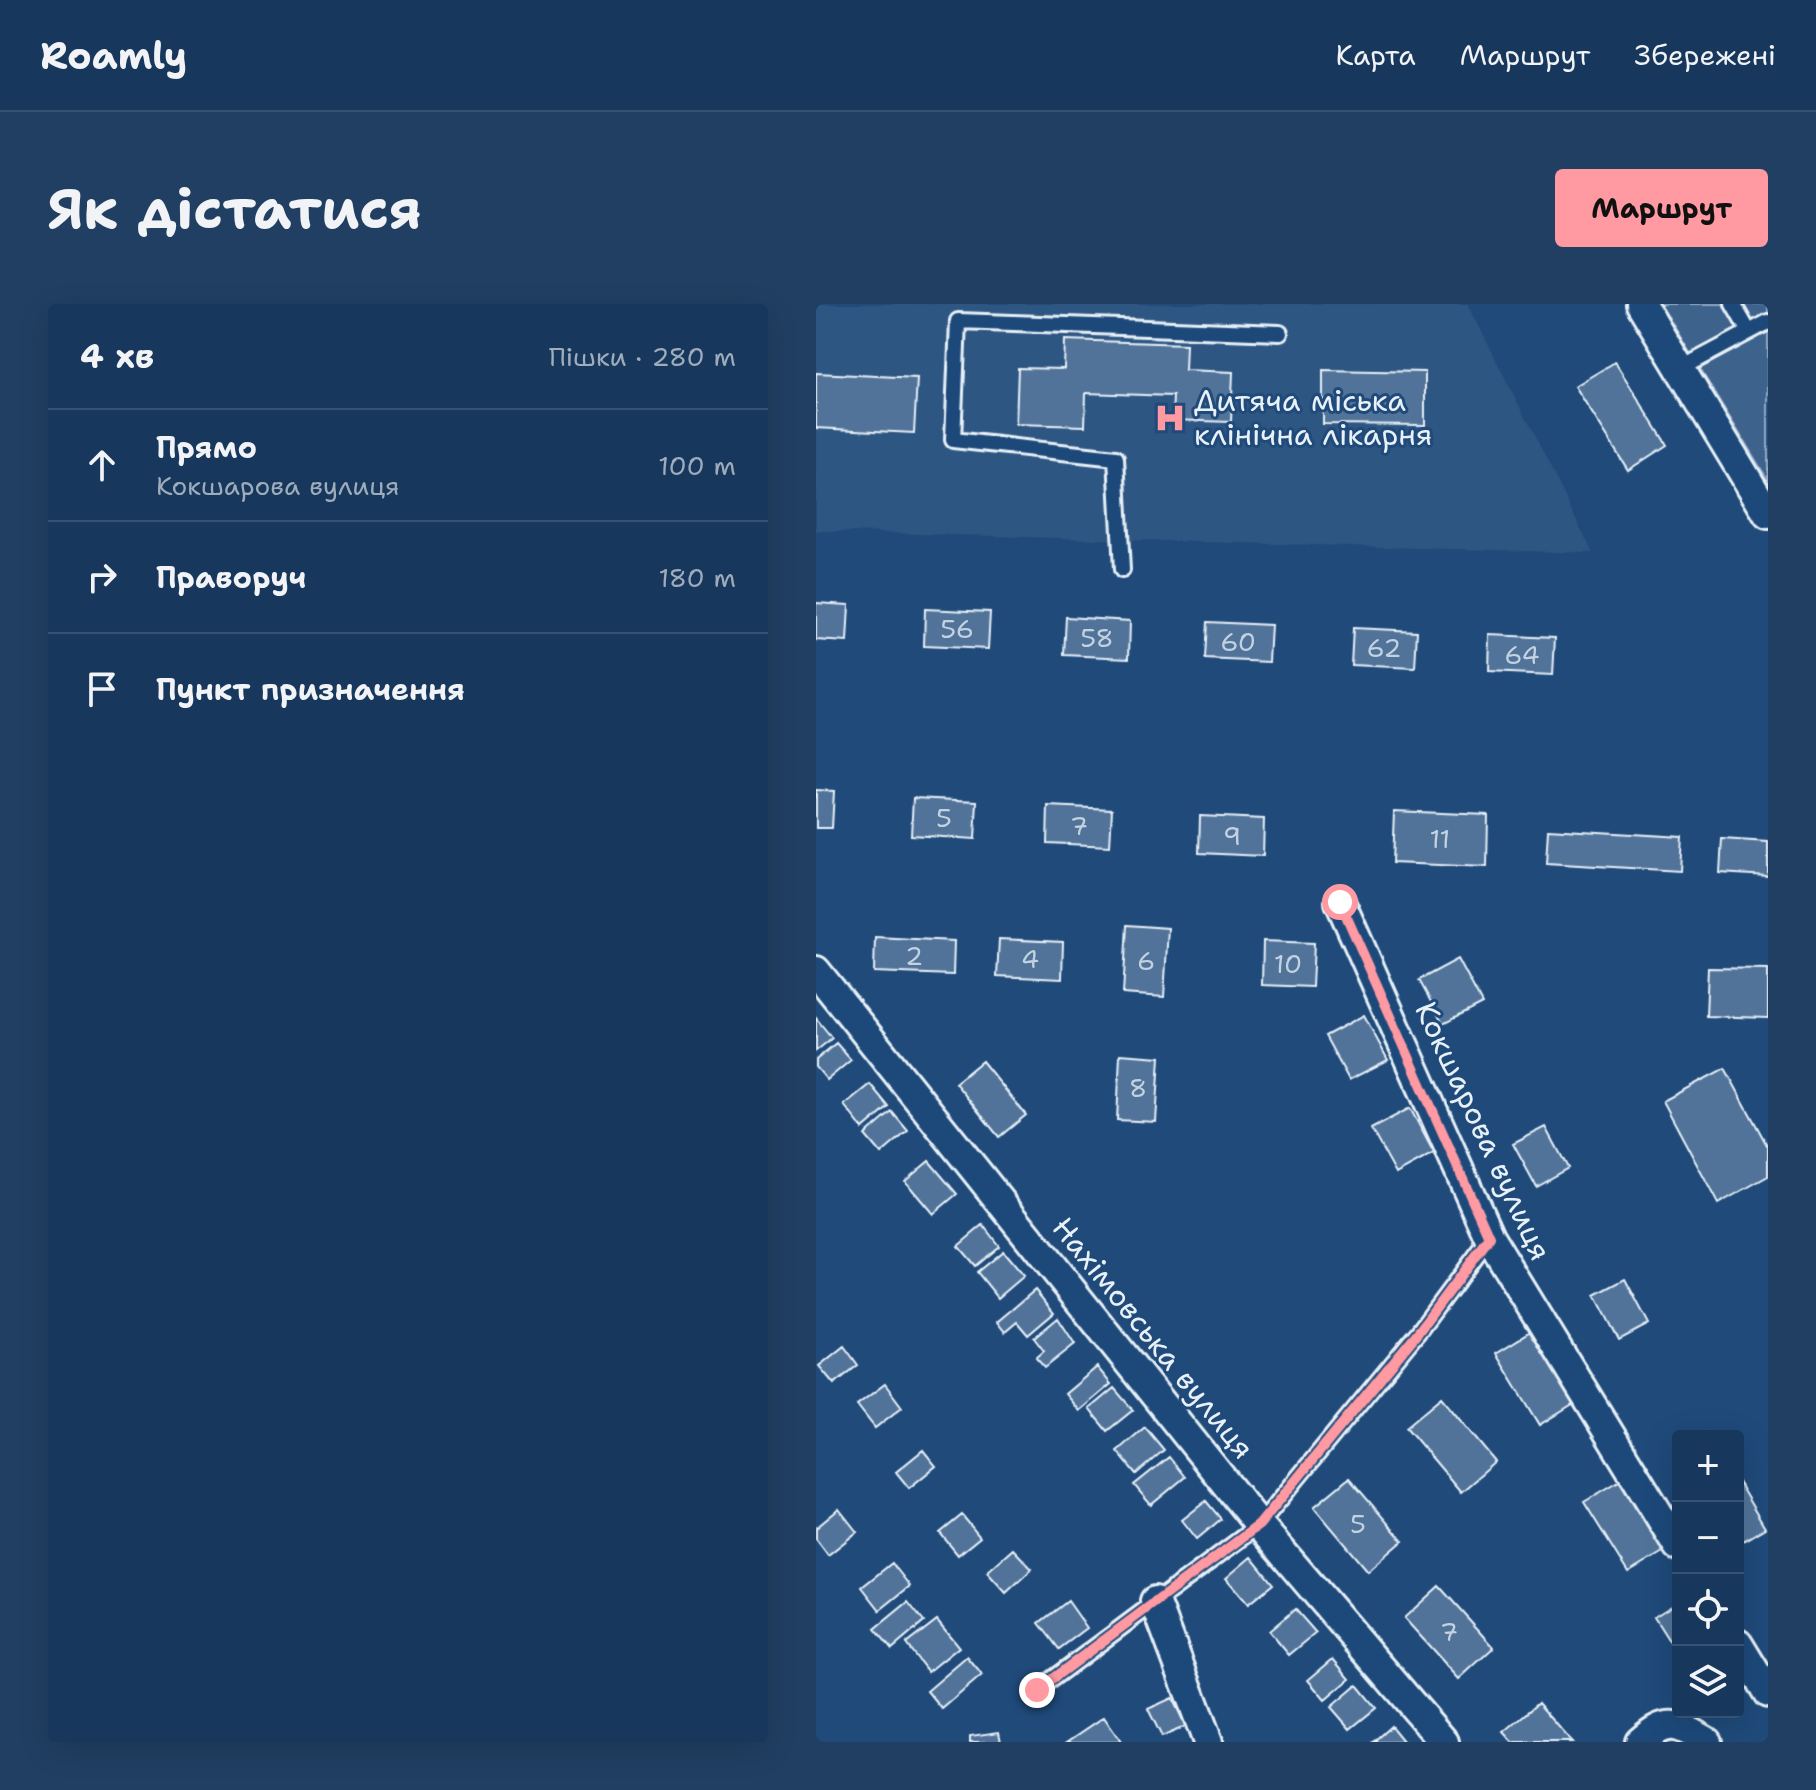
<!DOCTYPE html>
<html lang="uk">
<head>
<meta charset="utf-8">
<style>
	:root { --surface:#17385c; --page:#203f62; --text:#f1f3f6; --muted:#9eacbb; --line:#365272; --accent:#ff9aa2 }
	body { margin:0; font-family:"Shantell Sans",sans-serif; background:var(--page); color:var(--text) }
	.controls { position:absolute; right:24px; bottom:24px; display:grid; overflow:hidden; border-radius:8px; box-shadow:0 8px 32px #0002 }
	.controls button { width:72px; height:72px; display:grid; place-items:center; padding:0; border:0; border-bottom:2px solid var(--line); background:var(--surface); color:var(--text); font:40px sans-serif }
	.stop { position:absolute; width:24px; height:24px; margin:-18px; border:6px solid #ff9aa2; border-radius:50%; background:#fff }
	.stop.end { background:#ff9aa2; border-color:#fff; box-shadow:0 2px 8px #0008 }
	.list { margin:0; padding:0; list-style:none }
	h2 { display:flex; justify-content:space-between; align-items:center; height:104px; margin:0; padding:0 32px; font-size:34px }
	h2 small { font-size:26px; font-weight:400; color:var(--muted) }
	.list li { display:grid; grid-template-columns:52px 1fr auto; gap:24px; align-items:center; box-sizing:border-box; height:112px; padding:0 32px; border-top:2px solid var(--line) }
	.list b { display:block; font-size:30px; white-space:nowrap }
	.list p { margin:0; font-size:26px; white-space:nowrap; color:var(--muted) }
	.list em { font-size:26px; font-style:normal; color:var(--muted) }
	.icon { flex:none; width:44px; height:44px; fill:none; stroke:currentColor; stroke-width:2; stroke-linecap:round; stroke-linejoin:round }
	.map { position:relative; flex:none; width:952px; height:1438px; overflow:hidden; border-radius:8px }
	header { display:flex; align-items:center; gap:48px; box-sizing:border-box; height:112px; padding:0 40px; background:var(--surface); border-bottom:2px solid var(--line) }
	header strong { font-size:38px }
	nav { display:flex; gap:44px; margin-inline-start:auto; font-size:28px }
	.intro { display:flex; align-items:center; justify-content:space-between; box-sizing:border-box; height:192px; padding:0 48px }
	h1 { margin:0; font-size:56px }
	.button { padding:20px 36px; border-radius:8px; background:var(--accent); color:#111; font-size:28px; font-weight:700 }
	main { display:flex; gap:48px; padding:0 48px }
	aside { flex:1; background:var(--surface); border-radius:8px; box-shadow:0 8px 32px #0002 }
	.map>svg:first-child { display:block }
	.built { fill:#2e5683 }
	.green { fill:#3c628c; stroke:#92aac2; stroke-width:2 }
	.building { fill:#517399; stroke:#e8f1f8; stroke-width:2 }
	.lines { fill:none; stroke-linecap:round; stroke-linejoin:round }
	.lane-casing { stroke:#e8f1f8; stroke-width:20 }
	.street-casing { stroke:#e8f1f8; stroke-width:34 }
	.lane { stroke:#1f4a7a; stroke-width:14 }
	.street { stroke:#1f4a7a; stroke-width:28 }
	.route { stroke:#ff9aa2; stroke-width:10 }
	.labels { text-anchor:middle; stroke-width:6; stroke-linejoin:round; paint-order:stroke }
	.number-label { font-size:26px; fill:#c2d2e0 }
	.poi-label { font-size:30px; fill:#e8f1f8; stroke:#1f4a7a; text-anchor:start }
	.street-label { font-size:30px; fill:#e8f1f8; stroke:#1f4a7a }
</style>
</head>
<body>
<header>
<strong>Roamly</strong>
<nav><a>Карта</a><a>Маршрут</a><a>Збережені</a></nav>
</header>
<div class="intro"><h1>Як дістатися</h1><a class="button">Маршрут</a></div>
<main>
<aside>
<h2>4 хв<small>Пішки · 280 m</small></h2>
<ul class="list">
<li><svg class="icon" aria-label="ahead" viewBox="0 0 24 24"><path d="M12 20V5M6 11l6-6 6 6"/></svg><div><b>Прямо</b><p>Кокшарова вулиця</p></div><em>100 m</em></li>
<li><svg class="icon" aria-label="right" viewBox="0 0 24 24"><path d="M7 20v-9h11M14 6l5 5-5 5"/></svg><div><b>Праворуч</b></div><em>180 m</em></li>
<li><svg class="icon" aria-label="arrive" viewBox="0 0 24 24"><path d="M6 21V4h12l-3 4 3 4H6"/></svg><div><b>Пункт призначення</b></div></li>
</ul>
</aside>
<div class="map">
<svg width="952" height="1438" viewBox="0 0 952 1438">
	<rect width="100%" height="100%" fill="#1f4a7a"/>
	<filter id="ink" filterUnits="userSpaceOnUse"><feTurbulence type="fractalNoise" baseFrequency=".0125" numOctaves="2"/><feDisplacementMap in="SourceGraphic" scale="16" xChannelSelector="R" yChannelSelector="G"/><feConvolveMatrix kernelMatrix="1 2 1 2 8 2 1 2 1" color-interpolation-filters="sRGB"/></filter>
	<g filter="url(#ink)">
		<path class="built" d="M0,0H652L777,249L0,227Z"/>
		<path class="green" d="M844,0H952V176Z"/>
		<path class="building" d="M249,36L370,40L369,66L417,68L415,118L356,116L357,92L270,89L269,122L200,120L202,64L248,65Z
			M799,58L851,141L812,166L759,82Z
			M507,66L609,68V121L507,120Z
			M0,69L101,74L98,129L0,124Z
			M0,299L33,301L31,338L0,336Z
			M109,305L174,308L172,345L108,342Z
			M250,313L314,317L313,354L248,351Z
			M391,318L455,321L453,358L389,355Z
			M537,324L601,327L599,364L535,361Z
			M674,331L739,334L737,371L673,368Z
			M0,486L18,487L16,524H0Z
			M97,494L161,497L159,535L95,531Z
			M232,502L296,505L294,542L231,539Z
			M578,507L672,511L671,563L576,559Z
			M384,512L448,515L447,552L383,549Z
			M732,525L866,533L864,567L730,559Z
			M906,535L952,538V572L904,569Z
			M311,621L352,624L348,693L307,690Z
			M59,633L138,637L137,671L58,668Z
			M183,635L247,638L246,675L181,672Z
			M447,637L498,639L496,683L446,681Z
			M642,655L666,700L627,720L603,676Z
			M892,664L952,665V714L890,712Z
			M548,711L572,756L533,776L509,732Z
			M0,714L16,734L0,747Z
			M20,739L35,756L11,776L0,763V756Z
			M304,750L344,753L340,818L301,816Z
			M166,757L210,811L183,833L139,779Z
			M909,764L952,843V872L902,900L847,797Z
			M54,780L73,803L47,825L28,801Z
			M594,804L618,849L580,870L555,825Z
			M76,808L92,827L65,850L49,831Z
			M730,823L752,864L720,882L697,840Z
			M113,857L141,890L117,910L89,877Z
			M167,921L183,942L159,962L142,942Z
			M187,947L208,972L182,994L161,968Z
			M809,975L833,1020L803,1036L779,991Z
			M219,986L238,1009L212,1031L201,1018L189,1028L181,1018Z
			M242,1014L259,1040L229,1064L220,1054L228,1047L218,1034Z
			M719,1025L763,1097L724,1121L680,1049Z
			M28,1042L42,1061L18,1080L3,1062Z
			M281,1063L295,1080L263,1107L249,1090Z
			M69,1080L86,1103L59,1124L41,1101Z
			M298,1084L317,1106L291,1127L273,1105Z
			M626,1093L680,1158L645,1188L590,1123Z
			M329,1123L348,1146L320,1170L301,1147Z
			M107,1146L120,1162L93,1184L80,1168Z
			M353,1153L369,1173L335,1201L318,1181Z
			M533,1174L587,1237L552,1267L498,1203Z
			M808,1174L852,1245L812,1269L768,1198Z
			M922,1178L949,1224L922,1240Z
			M390,1197L405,1215L381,1235L366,1216Z
			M23,1205L41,1228L12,1251L0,1235V1224Z
			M146,1211L164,1233L142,1251L124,1229Z
			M197,1245L216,1265L190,1289L171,1268Z
			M435,1253L457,1280L432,1300L410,1274Z
			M76,1259L94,1282L64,1306L46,1283Z
			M623,1282L678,1343L643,1375L588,1314Z
			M252,1297L271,1324L243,1345L223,1319Z
			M92,1298L108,1318L76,1345L59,1325Z
			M862,1298V1351L838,1313Z
			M479,1305L500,1329L473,1351L453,1327Z
			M121,1316L143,1343L112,1368L90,1340Z
			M151,1353L166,1371L126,1405L111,1387Z
			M517,1355L534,1375L509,1396L492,1376Z
			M541,1381L560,1404L534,1425L515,1403Z
			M356,1394L370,1422L346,1433L332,1405Z
			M722,1399L756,1438H697L688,1428Z
			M288,1413L305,1438H251Z
			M575,1422L588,1438H557Z
			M183,1428L185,1438H154V1432Z"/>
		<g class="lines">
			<defs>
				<path id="lane" d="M917,0L933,28
					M864,65L952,18
					M306,266L300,154L137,136L142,17L464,29
					M221,1386L443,1221L603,1027L673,933"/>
				<path id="street" d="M825,0L952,210
					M524,598L673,933L862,1242
					M0,667L443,1221L628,1438
					M339,1297L392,1438
					M922,1340L952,1389
					M824,1438C852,1413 861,1420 891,1438"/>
			</defs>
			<use href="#lane" class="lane-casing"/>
			<use href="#street" class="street-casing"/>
			<use href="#lane" class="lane"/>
			<use href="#street" class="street"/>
		</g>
	</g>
	<g class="lines" filter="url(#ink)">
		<path class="route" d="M221,1386L443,1221L603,1027L673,933L524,598"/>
	</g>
	<defs>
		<symbol id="hospital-bare" viewBox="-9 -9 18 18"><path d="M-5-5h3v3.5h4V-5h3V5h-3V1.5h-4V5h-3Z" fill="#ff9aa2" stroke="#1f4a7a" stroke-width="2.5" paint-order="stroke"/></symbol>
	</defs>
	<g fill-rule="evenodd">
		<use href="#hospital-bare" x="332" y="92" width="44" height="44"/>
	</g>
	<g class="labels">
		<g class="number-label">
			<text x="141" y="334">56</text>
			<text x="281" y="343">58</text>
			<text x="422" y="347">60</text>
			<text x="568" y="353">62</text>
			<text x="706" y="360">64</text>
			<text x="128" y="523">5</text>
			<text x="263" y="531">7</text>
			<text x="416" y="541">9</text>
			<text x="624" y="544">11</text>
			<text x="98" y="661">2</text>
			<text x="214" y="664">4</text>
			<text x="330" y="666">6</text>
			<text x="472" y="669">10</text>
			<text x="322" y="793">8</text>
			<text x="542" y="1229">5</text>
			<text x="633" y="1337">7</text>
		</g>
		<g class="poi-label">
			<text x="378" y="107">Дитяча міська<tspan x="378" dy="34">клінічна лікарня</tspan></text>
		</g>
		<g class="street-label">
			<text transform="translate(667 827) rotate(65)" y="10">Кокшарова вулиця</text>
			<text transform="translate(337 1034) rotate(51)" y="10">Нахімовська вулиця</text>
		</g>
	</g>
</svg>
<div class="controls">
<button>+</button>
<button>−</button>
<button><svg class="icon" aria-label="locate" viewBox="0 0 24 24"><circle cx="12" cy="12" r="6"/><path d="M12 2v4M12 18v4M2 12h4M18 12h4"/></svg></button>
<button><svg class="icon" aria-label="layers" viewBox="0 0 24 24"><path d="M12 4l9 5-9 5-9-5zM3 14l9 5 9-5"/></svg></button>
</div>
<div class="stop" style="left:524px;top:598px"></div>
<div class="stop end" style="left:221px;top:1386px"></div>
</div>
</main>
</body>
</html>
